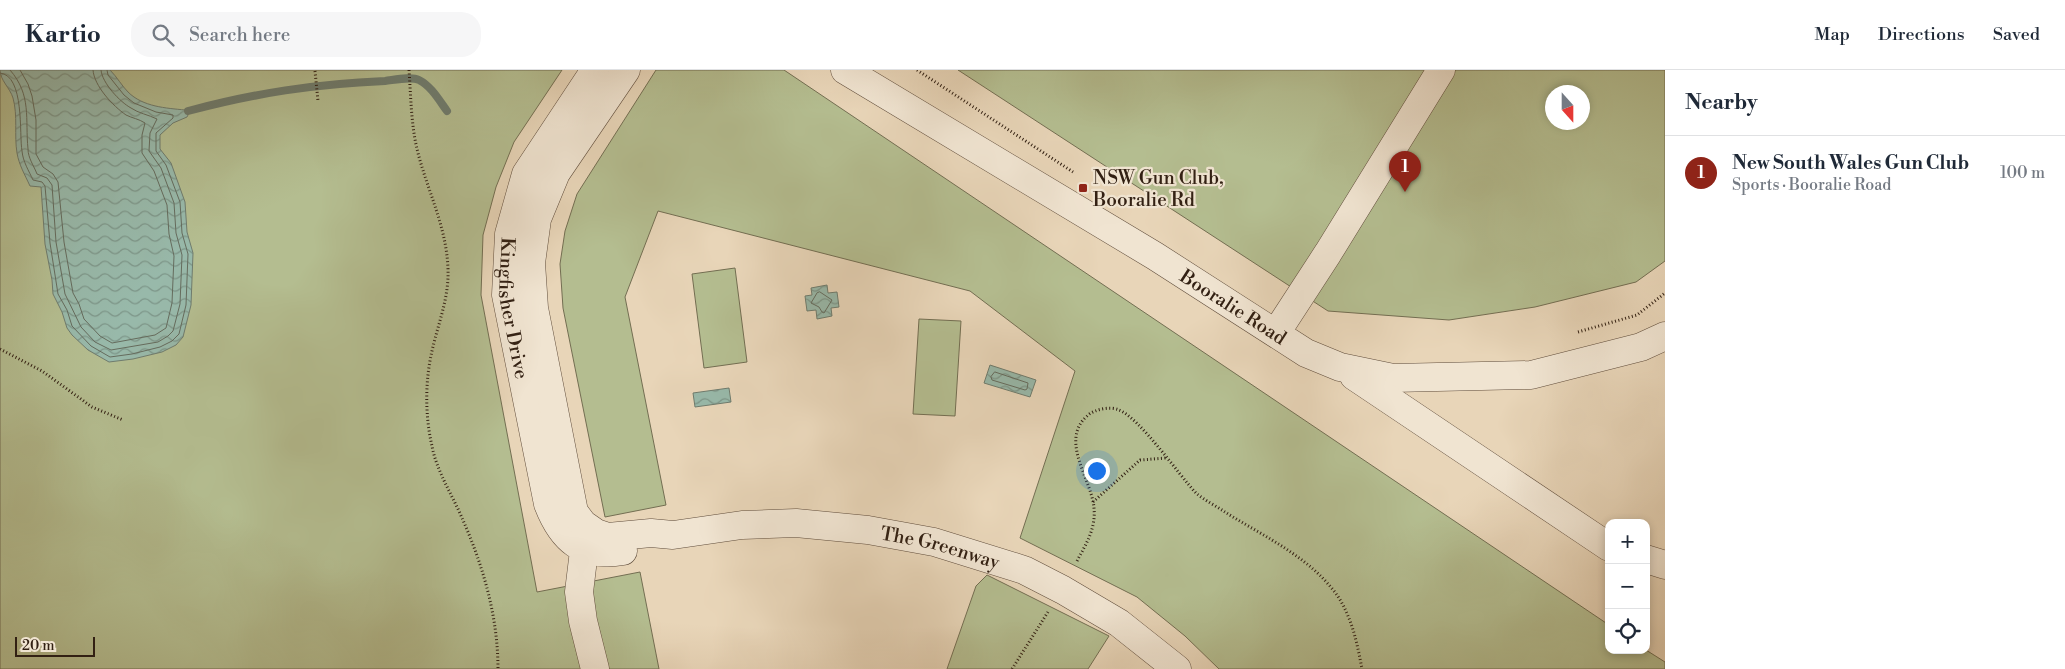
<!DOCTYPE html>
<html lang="en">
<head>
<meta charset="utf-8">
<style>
	:root { --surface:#fff; --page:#f6f6f7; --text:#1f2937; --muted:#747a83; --line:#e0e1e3; --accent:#8f2418 }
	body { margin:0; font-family:"Libre Bodoni",serif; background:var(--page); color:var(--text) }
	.controls { position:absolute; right:15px; bottom:15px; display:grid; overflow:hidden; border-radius:10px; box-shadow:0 2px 8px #0003 }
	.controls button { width:45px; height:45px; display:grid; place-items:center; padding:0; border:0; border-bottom:1px solid var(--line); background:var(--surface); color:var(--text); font:25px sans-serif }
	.compass { position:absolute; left:1545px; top:15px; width:45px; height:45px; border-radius:50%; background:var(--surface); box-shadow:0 2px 8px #0003; rotate:159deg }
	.scale { position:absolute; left:15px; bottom:12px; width:80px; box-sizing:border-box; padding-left:5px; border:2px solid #322013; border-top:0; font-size:14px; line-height:18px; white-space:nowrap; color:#322013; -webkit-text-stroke:4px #f0e4d1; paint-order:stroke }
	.you { position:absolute; left:1096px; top:400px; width:18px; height:18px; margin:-12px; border:4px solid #fff; border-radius:50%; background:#1a73e8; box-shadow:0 0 0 8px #1a73e833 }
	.badge { display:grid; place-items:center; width:32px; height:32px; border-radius:50%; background:var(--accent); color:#fff; font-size:16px; font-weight:700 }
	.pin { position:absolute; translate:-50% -41px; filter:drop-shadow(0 1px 2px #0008) }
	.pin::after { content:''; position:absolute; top:26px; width:18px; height:15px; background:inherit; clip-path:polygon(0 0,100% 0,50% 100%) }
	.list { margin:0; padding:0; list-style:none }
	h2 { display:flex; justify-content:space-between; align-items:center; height:65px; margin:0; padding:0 20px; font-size:21px }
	h2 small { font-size:16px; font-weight:400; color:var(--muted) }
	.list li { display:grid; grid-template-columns:32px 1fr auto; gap:15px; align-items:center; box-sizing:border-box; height:75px; padding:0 20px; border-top:1px solid var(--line) }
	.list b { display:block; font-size:19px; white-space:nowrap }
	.list p { margin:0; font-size:16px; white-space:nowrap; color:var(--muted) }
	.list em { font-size:16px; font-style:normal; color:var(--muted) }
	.icon { flex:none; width:28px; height:28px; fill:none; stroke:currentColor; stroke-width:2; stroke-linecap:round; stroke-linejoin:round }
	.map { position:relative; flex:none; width:1665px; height:599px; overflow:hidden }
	header { display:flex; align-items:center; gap:30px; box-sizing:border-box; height:70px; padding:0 25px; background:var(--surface); border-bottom:1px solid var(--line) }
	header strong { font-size:24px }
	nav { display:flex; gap:28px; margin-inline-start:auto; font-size:18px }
	.search { width:350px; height:45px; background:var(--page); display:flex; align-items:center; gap:12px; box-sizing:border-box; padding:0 18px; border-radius:20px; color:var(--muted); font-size:19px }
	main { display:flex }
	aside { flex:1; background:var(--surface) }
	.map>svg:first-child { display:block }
	.green { fill:#b4bd90; stroke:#736e52; fill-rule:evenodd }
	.water { fill:url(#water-waves); stroke:#6f7c6e }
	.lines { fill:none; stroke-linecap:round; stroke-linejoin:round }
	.shore { stroke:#656c5e; stroke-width:1 }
	.stream { stroke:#6f7c6e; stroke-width:8 }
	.minor-casing { stroke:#604d3c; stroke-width:29 }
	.path { stroke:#322013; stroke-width:3; stroke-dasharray:1 2.5; stroke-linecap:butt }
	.minor { stroke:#f0e4d1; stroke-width:28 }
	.poi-dot { fill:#8f2418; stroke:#f0e4d1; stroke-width:2 }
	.labels { text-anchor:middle; stroke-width:4.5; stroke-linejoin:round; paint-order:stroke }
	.poi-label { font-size:19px; fill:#322013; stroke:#f0e4d1; text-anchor:start }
	.street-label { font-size:19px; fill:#322013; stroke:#f0e4d1 }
</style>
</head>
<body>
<header>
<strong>Kartio</strong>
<div class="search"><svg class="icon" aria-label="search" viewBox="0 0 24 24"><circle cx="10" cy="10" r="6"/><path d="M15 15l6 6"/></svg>Search here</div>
<nav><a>Map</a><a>Directions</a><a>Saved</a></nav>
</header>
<main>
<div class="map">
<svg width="1665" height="599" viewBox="0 0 1665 599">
	<defs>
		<pattern id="water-waves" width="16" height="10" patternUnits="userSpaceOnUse" patternTransform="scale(1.25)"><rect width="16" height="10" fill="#98b9aa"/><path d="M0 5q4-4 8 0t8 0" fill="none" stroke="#7d9689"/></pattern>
	</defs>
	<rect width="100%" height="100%" fill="#e8d5b8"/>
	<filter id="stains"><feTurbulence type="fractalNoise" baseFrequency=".004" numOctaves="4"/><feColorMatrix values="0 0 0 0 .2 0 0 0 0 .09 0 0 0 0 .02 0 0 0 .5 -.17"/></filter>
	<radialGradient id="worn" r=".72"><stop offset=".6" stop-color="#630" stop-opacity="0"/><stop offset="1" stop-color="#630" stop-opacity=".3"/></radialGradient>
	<path class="green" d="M0,0H562L514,72L496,117L483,165L481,225L537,522L640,502L659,599H0Z
		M656,0H784L1609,555V580H1646L1665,592V599H1219L1185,566L1137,527L1020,468L1075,301L970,221L658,141L625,227L666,435L605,447L563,238L560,194L565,161L577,124Z
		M958,0H1665V191L1636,212L1535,237L1449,250L1328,241ZM1552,22H1582V52H1552Z
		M735,198L747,292L704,298L692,204Z
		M919,249L961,251L955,346L913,344Z
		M987,505L1109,566L1088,599H947L976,516Z"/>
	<path class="water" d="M0,0H110C117,7 122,16 128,22C143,37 166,38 185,40L188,45L187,47L173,53L160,65V79L171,93L185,132L187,162L193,183L191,235L183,267L176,275L162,282L133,289L109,292L88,280L72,265L67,258L62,242L53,224L52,210L45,174L41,117L30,116C25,105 19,95 17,83C14,65 18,46 13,28C10,18 0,10 0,0Z
		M827,215L828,223L837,222L839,237L831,238L832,246L817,249L816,240L807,241L805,226L812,225L811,218Z
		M990,295L1036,310L1030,327L984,313Z
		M729,318L731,332L695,337L693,323Z"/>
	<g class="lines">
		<path class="shore" d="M10,0C32,25 25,49 28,79C28,88 34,96 37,104L47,108L52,115L56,172L65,224L81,257L95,272L111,280L158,272L168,266L173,261L180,234L182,185L176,163L174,133L161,98L149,81L150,63L157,49C149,45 138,43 131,38C120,32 102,13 101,0
			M20,0L28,14L32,26L36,50V84L43,97L53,104L58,112L64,172L73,223L79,234L84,249L100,266L112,273L155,265L166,258L172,233L174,186L169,164L167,135L154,101L142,83V65L145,53C139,49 132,48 126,45C113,36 94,16 93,0
			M0,3C25,5 19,65 22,81C23,92 29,101 33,110L42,112L45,116L50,173L58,224L67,240L72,256L91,276L110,287L132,284L160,277L172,271L179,264L186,235L188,184L182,163L180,132L166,95L156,81V63L173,48V45L156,42L134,33L124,25L108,5L107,0
			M820,222L832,230L824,243L822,242L819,237L811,233L817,223Z
			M995,302L1028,313L1027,319L1025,320L992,310L991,307Z"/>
		<path class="stream" d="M188,41C256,23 314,14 385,11C394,10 411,6 419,10C431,16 439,30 447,41"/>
		<defs>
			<g id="minor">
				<path id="s1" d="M595,0L526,104L509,164L506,225L548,434C562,470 582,488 623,481"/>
				<path id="s2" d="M626,0L556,103L537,149L531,193L534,238L574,442L583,454L596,463L608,467L651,463L673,465L742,455L796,453L868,460L934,472L1024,500L1063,520L1119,553L1177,599"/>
				<path id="s3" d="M845,0L1155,186L1306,283L1340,297L1393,308L1531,305L1641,277L1665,266"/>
				<path d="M1276,263L1328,183L1441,0"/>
				<path d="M1354,306L1609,477"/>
				<path d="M595,464L583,489L579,522L583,551L595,599"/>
				<path d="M1646,489L1665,495"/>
			</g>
		</defs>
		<use href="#minor" class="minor-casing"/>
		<path class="path" d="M409,0C411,28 411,56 418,83C428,122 447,158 448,200C449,228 438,254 432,281C425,311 425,346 432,376C436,398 448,418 458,439C481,489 498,543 498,599
			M917,0L1073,102
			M315,1L318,31
			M1578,262L1637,245L1665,223
			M0,279L42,301L92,337L123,350
			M1093,432L1140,390L1166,388
			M1077,491C1086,474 1096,459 1094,438C1092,410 1059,371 1087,346C1094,339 1111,336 1119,340C1140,348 1178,404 1196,423C1204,430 1216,436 1225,442C1263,466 1306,485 1334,521C1351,543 1357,572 1362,599
			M1012,599L1048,542"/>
		<use href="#minor" class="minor"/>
	</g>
	<rect class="poi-dot" x="1078" y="113" width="10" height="10" rx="2.5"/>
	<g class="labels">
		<g class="poi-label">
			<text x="1093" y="114">NSW Gun Club,<tspan x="1093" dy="22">Booralie Rd</tspan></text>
		</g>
		<g class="street-label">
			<text dy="7" stroke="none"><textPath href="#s3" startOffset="455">Booralie Road</textPath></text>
			<text dy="7" stroke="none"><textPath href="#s1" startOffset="262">Kingfisher Drive</textPath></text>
			<text dy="7" stroke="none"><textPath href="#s2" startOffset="851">The Greenway</textPath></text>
		</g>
	</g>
	<rect width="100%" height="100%" filter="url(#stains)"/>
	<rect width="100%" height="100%" fill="url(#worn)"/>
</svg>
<div class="controls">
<button>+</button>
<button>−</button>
<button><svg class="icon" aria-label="locate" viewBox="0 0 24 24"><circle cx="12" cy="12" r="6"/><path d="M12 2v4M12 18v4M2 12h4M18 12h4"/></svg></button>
</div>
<svg class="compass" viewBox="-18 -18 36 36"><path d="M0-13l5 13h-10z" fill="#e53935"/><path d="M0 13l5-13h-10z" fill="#747a83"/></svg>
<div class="scale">20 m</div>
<div class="you"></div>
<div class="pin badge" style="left:1405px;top:122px">1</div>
</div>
<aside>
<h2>Nearby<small></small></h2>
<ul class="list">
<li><span class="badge">1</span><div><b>New South Wales Gun Club</b><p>Sports · Booralie Road</p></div><em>100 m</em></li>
</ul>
</aside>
</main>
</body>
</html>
